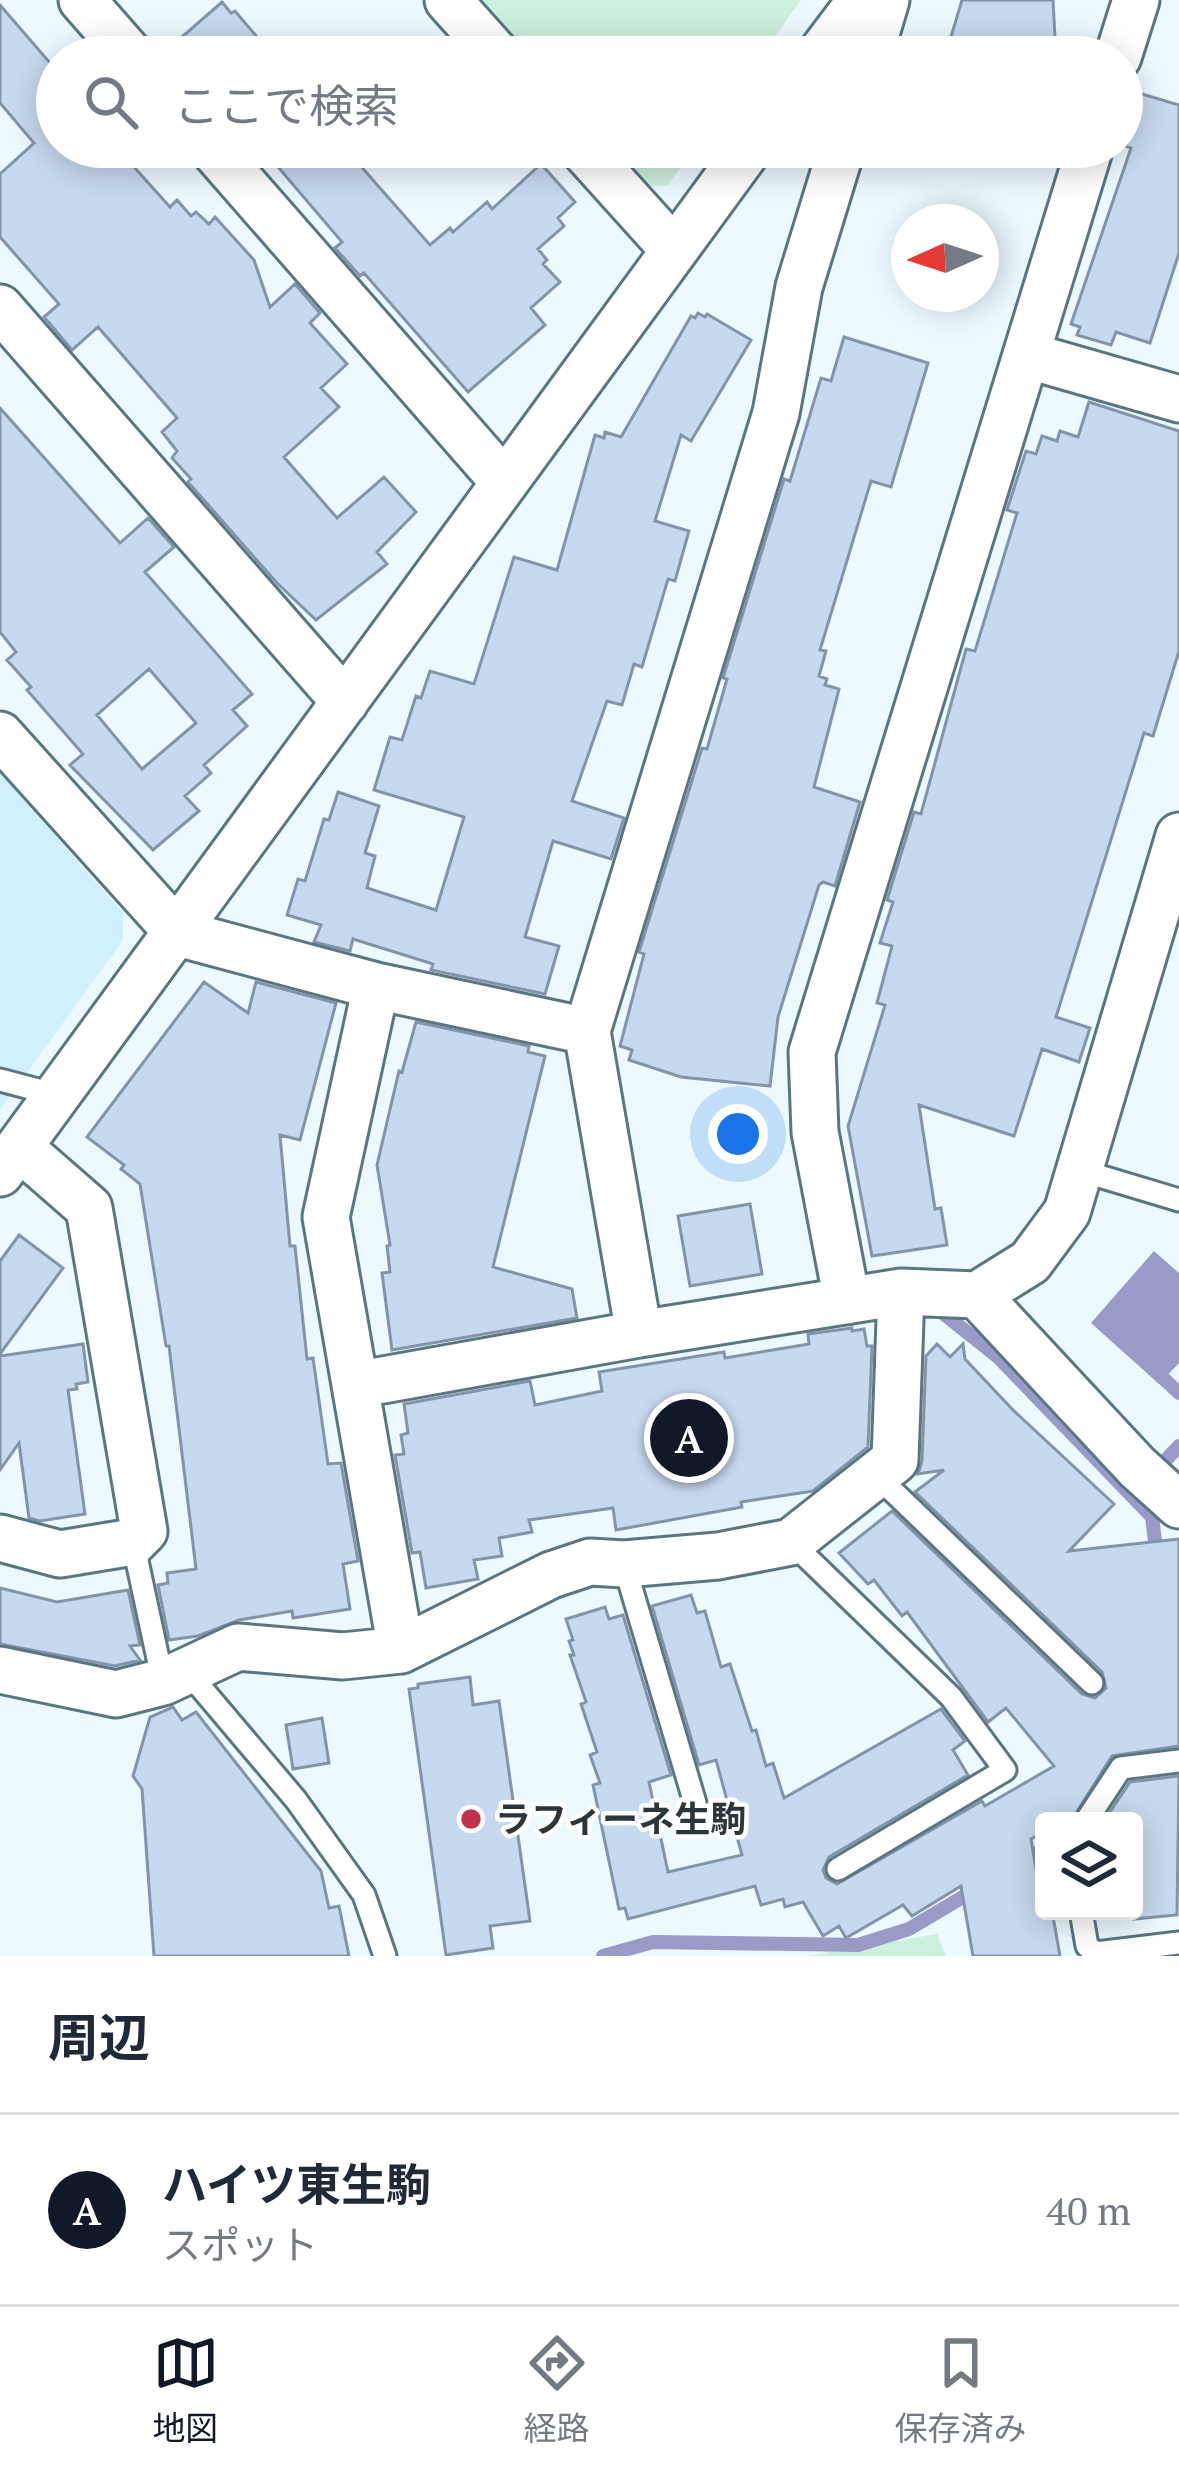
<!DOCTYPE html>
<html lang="ja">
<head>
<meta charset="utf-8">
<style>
	:root { --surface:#fff; --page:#f6f6f7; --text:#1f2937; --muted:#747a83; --line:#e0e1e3; --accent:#111827 }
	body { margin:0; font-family:"PT Serif","Noto Sans JP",serif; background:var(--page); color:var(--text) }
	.controls { position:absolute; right:36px; bottom:36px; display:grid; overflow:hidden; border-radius:12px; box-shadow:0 6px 30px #0003 }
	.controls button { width:108px; height:108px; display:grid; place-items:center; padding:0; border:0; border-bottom:3px solid var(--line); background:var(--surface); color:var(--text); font:60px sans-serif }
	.compass { position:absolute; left:891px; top:204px; width:108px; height:108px; border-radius:50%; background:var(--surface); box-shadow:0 6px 30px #0003; rotate:267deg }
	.you { position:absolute; left:738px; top:1134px; width:42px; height:42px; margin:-30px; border:9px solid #fff; border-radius:50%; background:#1a73e8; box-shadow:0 0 0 18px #1a73e833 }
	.badge { display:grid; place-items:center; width:78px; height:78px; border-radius:50%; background:var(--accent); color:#fff; font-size:39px; font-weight:700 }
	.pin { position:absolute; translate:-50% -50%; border:6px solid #fff; box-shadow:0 3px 12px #0006 }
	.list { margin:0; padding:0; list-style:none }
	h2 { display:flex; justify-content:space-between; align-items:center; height:156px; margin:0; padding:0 48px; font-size:51px }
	h2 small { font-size:39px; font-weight:400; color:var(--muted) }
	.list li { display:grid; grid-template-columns:78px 1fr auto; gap:36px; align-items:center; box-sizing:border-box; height:192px; padding:0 48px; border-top:3px solid var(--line) }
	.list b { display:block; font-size:45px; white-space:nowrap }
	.list p { margin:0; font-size:39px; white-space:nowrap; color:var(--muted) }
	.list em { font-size:39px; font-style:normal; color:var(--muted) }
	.icon { flex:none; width:66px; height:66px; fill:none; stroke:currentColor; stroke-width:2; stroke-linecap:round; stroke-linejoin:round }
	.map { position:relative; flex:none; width:1179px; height:1956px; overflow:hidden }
	.search { position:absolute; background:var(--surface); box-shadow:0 6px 30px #0003; left:36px; right:36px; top:36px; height:132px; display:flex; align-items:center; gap:30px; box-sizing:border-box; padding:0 42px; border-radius:66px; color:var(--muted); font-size:45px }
	.sheet { height:348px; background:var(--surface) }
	nav { display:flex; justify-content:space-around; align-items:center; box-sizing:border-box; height:168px; border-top:3px solid var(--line); background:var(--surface); font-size:33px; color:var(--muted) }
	nav a { display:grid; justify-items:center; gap:6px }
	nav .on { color:var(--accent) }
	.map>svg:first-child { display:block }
	.built { fill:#d1f0fd }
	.green { fill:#cdefde }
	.water { fill:#999ac6 }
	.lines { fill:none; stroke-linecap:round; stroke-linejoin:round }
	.stream { stroke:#999ac6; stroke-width:14 }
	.building { fill:#c7d9ef; stroke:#8394a9; stroke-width:3; fill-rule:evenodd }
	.service-casing { stroke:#5a7681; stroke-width:27 }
	.minor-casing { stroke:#5a7681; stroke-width:51 }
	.service { stroke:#fff; stroke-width:21 }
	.minor { stroke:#fff; stroke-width:45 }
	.poi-dot { fill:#c1314d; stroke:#fff; stroke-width:4.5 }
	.labels { text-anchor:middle; stroke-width:9; stroke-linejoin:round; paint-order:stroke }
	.poi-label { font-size:36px; font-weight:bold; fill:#2a363b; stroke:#fff; text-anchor:start }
</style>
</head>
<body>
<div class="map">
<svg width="1179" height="1956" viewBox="0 0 1179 1956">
	<rect width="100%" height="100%" fill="#ecf9fe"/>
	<path class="built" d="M0,773L123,913V940L0,1110Z"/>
	<path class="green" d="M474,0H801L760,57H524Z
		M602,147H695L667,186L636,185Z
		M937,1934L946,1956H807Z"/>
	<path class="water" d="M1154,1251L1179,1273V1363L1159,1384L1091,1323Z"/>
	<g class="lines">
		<path class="stream" d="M939,1310L998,1357L1152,1517L1157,1556
			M1164,1379L1179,1393
			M1161,1465L1179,1446
			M1017,1865L1044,1849
			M603,1956L653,1942L858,1945L909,1929L978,1888"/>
	</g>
	<path class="building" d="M962,0H1053L1056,57H945Z
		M222,2L231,13L235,11L274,57H159Z
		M0,5L57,71V147H116L170,207L177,200L191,216L196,212L209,224L215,217L254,260L270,307L295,284L320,313L310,323L347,364L321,388L339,407L284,457L337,518L384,477L416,512L377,552L387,564L316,620L277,583L188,482L191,479L172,458L177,451L162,432L177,418L98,327L72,350L44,317L59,304L0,237V174L34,143L0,103Z
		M1142,94L1179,105V253L1150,343L1116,332L1111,345L1077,335L1080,327L1071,324L1131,148L1126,146Z
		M261,147H344L430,245L450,228L453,232L487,202L492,209L541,164L575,202L558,218L564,226L538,249L547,260L543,264L560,282L531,308L545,325L468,392L364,273L360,276L335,248L342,242Z
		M698,313L705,317L707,314L751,340L691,441L681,435L655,521L689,531L675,581L668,579L642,667L634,664L622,705L607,701L572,801L624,818L611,859L553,841L525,937L559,946L545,994L431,970L433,964L353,939L350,951L314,942L321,925L287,915L298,879L305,881L324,819L329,820L338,792L379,806L365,853L375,856L367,888L436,910L464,817L374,790L390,737L402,740L416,696L421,698L430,671L474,684L514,557L557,570L595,435L604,438L605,432L621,437L691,316L695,318Z
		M844,337L928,363L891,487L871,481L820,650L826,651L819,676L827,679L825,685L839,689L814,787L860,802L835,886L823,882L819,885L778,1017L770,1086L681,1077L629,1060L632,1050L620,1046L644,954L639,952L702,748L707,749L727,679L723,678L784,479L790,481L821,378L831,381Z
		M1089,402L1179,431V651L1153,736L1144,733L1056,1017L1090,1028L1079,1062L1042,1049L1014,1136L919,1105L935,1209L941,1208L947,1245L872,1256L848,1126L885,1005L877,1003L892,946L880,943L893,902L887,900L914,812L921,814L966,649L975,651L1017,513L1007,510L1026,451L1036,454L1042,436L1057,441L1060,431L1078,437Z
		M0,408L120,543L148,518L174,547L145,572L252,694L233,710L247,726L204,765L211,773L185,796L199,811L153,850L70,765L83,754L27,690L31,687L7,660L16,652L0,632ZM149,669L196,723L142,769L97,715Z
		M204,982L248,1013L256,982L336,1003L300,1140L280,1135L290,1246H295L307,1359L313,1358L328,1464L341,1463L358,1561L343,1564L350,1609L293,1618L292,1611L239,1620L198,1636L169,1640L158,1585L168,1583L167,1573L196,1569L169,1346H166L140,1184L121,1169L124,1165L87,1137Z
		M416,1022L529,1046L528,1052L545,1056L493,1267L572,1289L577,1318L392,1350L382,1273L390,1272L387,1246L390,1245L377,1165L399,1071L402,1072Z
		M750,1204L762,1274L690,1286L678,1216Z
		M19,1235L63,1268L0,1354V1261Z
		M852,1328V1331L864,1329L867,1346H872L868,1447L813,1491L741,1502L742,1507L616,1530L613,1508L529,1520L532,1532L499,1538L502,1556L474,1560L478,1579L426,1588L420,1552L412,1553L395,1455L404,1454L401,1435L408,1433L404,1404L530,1381L535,1405L602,1391L599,1372L724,1352L725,1358L809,1344L808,1334Z
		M83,1344L88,1382L76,1384L77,1389L68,1390L85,1514L40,1521L29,1518L19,1443L0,1470V1356Z
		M937,1344L950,1357L963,1344L965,1359L1013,1410L1114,1504L1069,1551L1179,1539V1746L1112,1756L1071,1821H1044V1832L1031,1839L1043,1911H1052L1060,1956H973L961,1886L912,1916L903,1905L846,1938L839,1926L823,1936L803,1902L785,1907L783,1899L761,1905L755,1886L628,1919L625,1908L619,1909L593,1785L600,1783L590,1755L597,1752L581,1704L586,1702L570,1655H574L569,1641L573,1640L566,1619L605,1607L609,1619L623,1615L671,1775L649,1782L668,1872L742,1855L716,1760L699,1765L652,1606L691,1595L697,1613L705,1611L721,1667L730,1664L752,1731L756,1730L766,1766L773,1763L784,1798L941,1709L965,1741L953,1750L968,1775L829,1857L823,1870L826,1878L837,1884L982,1801L985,1806L1054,1766L1006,1708L988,1722L907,1612L902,1616L874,1580L868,1584L839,1553L892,1511L1082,1694L1095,1698L1106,1688L1102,1672L915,1492L944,1470L918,1474L922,1461L926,1356Z
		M0,1588L57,1602L128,1590L140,1645L130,1646L140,1660L115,1666L0,1644Z
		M470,1677L473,1705L499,1701L530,1921L490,1926L493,1948L446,1955L409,1689L418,1688V1684Z
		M173,1707L182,1720L196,1712L321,1871L329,1908L339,1906L349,1956H154L142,1789L133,1776L150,1717Z
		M322,1718L329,1763L293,1769L286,1725Z
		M1179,1776L1177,1915L1134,1919V1821H1104L1130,1782Z"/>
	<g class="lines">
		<defs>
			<path id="service" d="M0,1080L57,1095
				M1079,1170L1179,1200
				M876,1475L1092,1683
				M133,1542L163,1682
				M791,1542L951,1697L1005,1770L838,1869
				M624,1564L695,1803
				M186,1670L296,1800L364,1895L385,1956
				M1086,1821L1121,1768L1179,1761
				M1081,1911L1087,1946L1096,1953L1179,1943"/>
			<path id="minor" d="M82,0L132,57
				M448,0L499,57
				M818,57L861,0
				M869,57L886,0
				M1118,57L1136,0
				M211,147L504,482
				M581,147L673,249
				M842,147L799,287L776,413L587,1031L639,1334L901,1292L977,1295L1030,1262L1067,1212L1179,836
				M0,308L345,702
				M1026,355L1179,399
				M0,735L178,933L376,986L587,1031
				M376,986L326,1217L401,1650
				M0,1173L750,147
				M977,1295L1137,1467L1179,1505
				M847,1301L815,1132L812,1052L1090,147
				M355,1385L639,1334
				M0,1538L60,1554L133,1542L144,1531L89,1208L19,1147
				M0,1670L116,1694L163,1682L238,1647L343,1656L401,1650L551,1575L590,1562L624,1564L718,1556L791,1542L895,1460L901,1292"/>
		</defs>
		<use href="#service" class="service-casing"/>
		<use href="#minor" class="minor-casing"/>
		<use href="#service" class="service"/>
		<use href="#minor" class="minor"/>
	</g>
	<circle class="poi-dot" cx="471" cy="1819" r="12"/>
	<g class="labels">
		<g class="poi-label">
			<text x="495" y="1832">ラフィーネ生駒</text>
		</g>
	</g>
</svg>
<div class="controls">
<button><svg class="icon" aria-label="layers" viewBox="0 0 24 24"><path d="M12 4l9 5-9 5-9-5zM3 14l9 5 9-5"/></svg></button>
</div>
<svg class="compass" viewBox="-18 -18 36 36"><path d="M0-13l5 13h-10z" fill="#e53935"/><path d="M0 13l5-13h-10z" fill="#747a83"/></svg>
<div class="you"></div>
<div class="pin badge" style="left:689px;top:1438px">A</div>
<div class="search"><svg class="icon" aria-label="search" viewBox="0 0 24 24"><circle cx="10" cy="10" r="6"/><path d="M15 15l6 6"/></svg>ここで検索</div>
</div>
<section class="sheet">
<h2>周辺<small></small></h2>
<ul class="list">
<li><span class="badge">A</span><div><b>ハイツ東生駒</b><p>スポット</p></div><em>40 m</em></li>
</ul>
</section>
<nav>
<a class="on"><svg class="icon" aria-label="map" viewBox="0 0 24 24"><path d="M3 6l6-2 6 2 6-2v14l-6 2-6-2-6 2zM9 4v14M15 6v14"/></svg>地図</a>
<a><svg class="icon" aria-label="directions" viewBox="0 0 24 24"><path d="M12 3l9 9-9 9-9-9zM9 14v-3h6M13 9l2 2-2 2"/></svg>経路</a>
<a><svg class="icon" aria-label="saved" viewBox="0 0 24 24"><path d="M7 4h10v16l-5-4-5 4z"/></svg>保存済み</a>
</nav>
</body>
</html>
